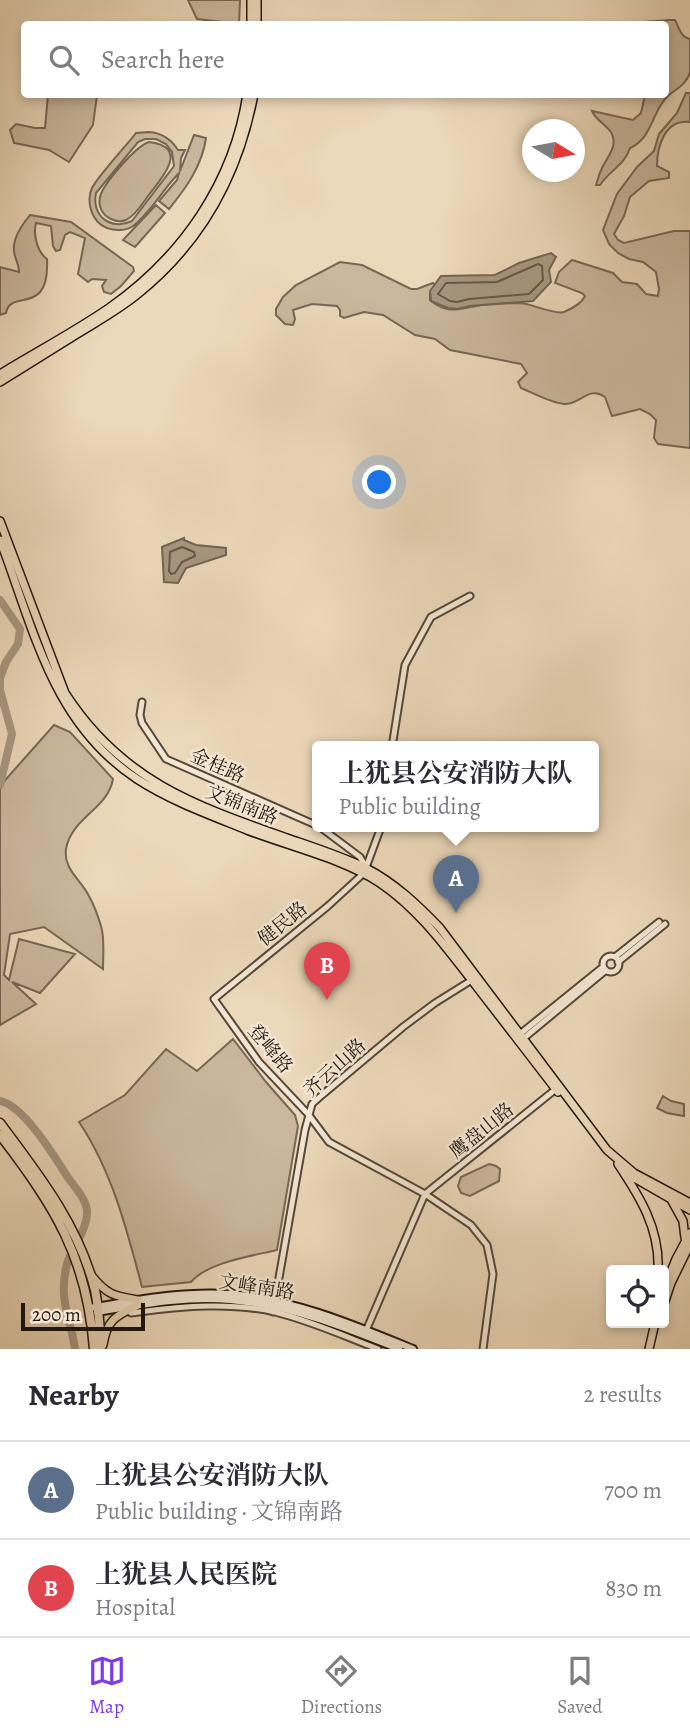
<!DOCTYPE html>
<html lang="en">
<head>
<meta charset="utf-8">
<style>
	:root { --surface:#fff; --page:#f7f7f7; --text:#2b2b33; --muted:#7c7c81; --line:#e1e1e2; --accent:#7c3aed }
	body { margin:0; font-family:Alegreya,"Noto Serif SC",serif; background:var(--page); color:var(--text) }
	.controls { position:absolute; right:21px; bottom:21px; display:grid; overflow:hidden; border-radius:7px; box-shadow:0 4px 10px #0003 }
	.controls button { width:63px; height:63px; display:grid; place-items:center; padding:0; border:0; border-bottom:2px solid var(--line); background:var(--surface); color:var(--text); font:35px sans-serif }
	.compass { position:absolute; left:522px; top:119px; width:63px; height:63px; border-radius:50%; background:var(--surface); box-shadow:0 4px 10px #0003; rotate:100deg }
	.scale { position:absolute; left:21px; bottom:18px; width:124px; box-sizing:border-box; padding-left:7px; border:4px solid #221810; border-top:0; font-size:19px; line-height:24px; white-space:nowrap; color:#221810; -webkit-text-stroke:5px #f3e6d2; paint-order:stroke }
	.you { position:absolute; left:380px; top:483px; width:24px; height:24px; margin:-18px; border:5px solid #fff; border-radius:50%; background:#1a73e8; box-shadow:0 0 0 10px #1a73e833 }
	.badge { display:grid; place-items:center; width:46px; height:46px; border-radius:50%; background:var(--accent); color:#fff; font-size:23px; font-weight:700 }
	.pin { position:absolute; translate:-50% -58px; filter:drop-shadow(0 2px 4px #0008) }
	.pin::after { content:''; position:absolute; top:37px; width:24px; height:21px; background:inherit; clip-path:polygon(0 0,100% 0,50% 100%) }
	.popup { position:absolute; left:312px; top:741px; width:287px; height:91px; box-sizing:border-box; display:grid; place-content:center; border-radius:7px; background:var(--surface); filter:drop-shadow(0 2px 5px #0005); font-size:23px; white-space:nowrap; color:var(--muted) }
	.popup b { font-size:26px; color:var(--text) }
	.popup::after { content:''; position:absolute; left:50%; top:100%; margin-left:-14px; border:14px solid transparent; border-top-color:var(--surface) }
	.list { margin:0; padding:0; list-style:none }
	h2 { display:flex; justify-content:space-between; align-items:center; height:91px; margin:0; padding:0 28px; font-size:30px }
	h2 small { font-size:23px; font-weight:400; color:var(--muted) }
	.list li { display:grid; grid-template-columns:46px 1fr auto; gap:21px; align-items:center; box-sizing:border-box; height:98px; padding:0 28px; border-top:2px solid var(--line) }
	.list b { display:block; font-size:26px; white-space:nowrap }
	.list p { margin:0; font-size:23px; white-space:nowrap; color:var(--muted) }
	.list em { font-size:23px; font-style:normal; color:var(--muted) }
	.icon { flex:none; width:38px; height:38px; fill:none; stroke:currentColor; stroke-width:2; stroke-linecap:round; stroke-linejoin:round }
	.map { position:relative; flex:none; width:690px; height:1349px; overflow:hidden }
	.search { position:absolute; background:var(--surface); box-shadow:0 4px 10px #0003; left:21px; right:21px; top:21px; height:77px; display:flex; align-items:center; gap:18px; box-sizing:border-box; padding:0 24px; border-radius:7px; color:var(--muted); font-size:26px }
	.sheet { height:287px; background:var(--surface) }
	nav { display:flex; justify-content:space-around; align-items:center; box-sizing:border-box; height:98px; border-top:2px solid var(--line); background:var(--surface); font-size:19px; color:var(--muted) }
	nav a { display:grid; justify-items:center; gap:4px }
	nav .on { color:var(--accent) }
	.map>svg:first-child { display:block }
	.green { fill:#cab79d; stroke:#766856; stroke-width:2; fill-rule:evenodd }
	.water { fill:#a79780; stroke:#726453; stroke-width:2 }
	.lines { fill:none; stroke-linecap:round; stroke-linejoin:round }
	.shore { stroke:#645848; stroke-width:2 }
	.river { stroke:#a79780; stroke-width:8 }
	.tertiary-casing { stroke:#54483a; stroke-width:9 }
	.secondary-casing { stroke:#221810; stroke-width:10 }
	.primary-casing { stroke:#221810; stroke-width:10 }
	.trunk-casing { stroke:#221810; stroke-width:11 }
	.tertiary { stroke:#f3e6d2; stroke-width:5 }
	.secondary { stroke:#f3e6d2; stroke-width:6 }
	.primary { stroke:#ecd8ba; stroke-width:7 }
	.trunk { stroke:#ecd8ba; stroke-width:8 }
	.labels { text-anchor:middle; stroke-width:5; stroke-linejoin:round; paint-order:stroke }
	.street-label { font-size:19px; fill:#221810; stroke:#f3e6d2 }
</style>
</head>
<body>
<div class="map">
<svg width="690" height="1349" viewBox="0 0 690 1349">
	<rect width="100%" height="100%" fill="#ecd8ba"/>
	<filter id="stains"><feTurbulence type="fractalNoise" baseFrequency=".00286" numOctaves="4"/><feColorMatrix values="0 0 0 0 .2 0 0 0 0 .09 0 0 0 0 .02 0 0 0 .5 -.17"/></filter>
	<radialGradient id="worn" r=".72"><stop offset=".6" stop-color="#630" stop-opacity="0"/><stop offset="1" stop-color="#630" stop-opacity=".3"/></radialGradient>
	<path class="green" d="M188,0H240L239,24L197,19Z
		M670,20H675C679,27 680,37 690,39C690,49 690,62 690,72C687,84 676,89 668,96C652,110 653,138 630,148C625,165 609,171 600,185H596C598,179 599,174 602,168C607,157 619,146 611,132C605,124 596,120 592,111L633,120L641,113L645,95L666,94V24H639L643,22Z
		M686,93H690V122C665,119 657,146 657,166L669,172V178L649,181L630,197L624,216L614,234L618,240L624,243L674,231H690V448L658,444L654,438L656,420L650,414L640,409L612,416L605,397C589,385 580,405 564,404C551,403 533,393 521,388L518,382L527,373L521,364L450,350L435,339L415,335L383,315L364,312L344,318L340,316V310L337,306L312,304L293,310L295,319L293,325L285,324L276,315V309L283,297L296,285L340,262L362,265L411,289H417L433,283L435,285L430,293V300C449,316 461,308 482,305C494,304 508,303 521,303C532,304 555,315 564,312C571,309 582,303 585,296L582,293L555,283L559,272L572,260L613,273L622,282L637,284L646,294L658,296L659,289L656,272L643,262L629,259L618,253L609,244L603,230L617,194L637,167L654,151L659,134L677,113Z
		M48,95H76L84,97L88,95H97L93,125L69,162L49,150L14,143L10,130L16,124L35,128H45Z
		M149,132C162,133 171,139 178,150H185L181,158L180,171L194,135L206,138C202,166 186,188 169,209L159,201L177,180L179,173C164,188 150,213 133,226C126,231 115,231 107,228C91,222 86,201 92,188C98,176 126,146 136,133ZM145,139H156L166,144L172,152L174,166L132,221C111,231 91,216 96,193L138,142Z
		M149,142C191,147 161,179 148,196C142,204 135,216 126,220C121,222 115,221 111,219C102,215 98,206 100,197C103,184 136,146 149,142Z
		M156,205L165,213L135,247L123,240Z
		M30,215L71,222L133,267L134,271L121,286L111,294L104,292L102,286L106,280L92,279L88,282L78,274L85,238L70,232L65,235L60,250L56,251L53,246L51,226L36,223C33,234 37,252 47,259C50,318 10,288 6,313L0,315V267L19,272C19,265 17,263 15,256C10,241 22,225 30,215Z
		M54,725L70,732L113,779C108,809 71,818 66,849C63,869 81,880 89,896C94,905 98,916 101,926C105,939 103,955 103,969L44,927L10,934L4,975L9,980L19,939L75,954L40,993L12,982L36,1004L0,1025V786Z
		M233,1039L266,1082L295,1115L298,1126L277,1250C252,1256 208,1262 191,1282L142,1287C127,1230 112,1171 79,1122L125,1095L166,1049L197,1071Z
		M663,1096L671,1101L684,1104V1116L667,1113L657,1108Z
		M489,1164L496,1166L500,1169L499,1181L470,1196L461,1193L458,1186L461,1177Z"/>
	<path class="water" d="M551,253L556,257L549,270L551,282L533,301L469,306L458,309L448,308L431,301L430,291L441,276L495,275L519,263Z
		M184,538V540L196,545L226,548V555L186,568L178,583L164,582L162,547Z"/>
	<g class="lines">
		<path class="shore" d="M538,264L542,266L543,280L529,294L469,299L457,302L450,301L438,294L446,283L497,282Z
			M182,547L194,552L195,556L182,562L175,573L171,574L169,571L170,552Z"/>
		<path class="river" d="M0,600L20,629L18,644L6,662L0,678V690L12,734L0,785
			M0,1101C24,1106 54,1156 67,1176C74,1187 88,1200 87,1214C86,1232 72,1247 67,1264C58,1301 70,1315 75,1349"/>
		<defs>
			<path id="tertiary" d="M142,702L140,715L142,723L166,759L318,826
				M392,747L405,665L431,617L470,596
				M320,827L360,857L367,869
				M381,827L364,873L328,906L214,999L259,1062L308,1114L329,1142L425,1194L471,1225L487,1245L493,1274L483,1349
				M603 964a8 8 0 1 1 16 0a8 8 0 1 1-16 0Z
				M615,957L659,922
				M618,962L665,924
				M520,1034L603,967
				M524,1038L606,970
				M125,1309L131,1313L139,1312C184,1306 230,1302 275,1312C311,1321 344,1336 378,1349
				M273,1312L305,1130L312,1104L322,1095L403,1027L435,1003L475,978
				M365,1333L425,1194L556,1089"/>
			<path id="secondary" d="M90,1308C136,1300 182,1291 229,1294C293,1299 354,1325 413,1349
				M97,1312C140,1305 185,1296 230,1300C289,1305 344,1327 399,1349"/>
			<path id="primary" d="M251,24V0
				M257,24V0
				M0,374C36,352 74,332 109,308C182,257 234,182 247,94
				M0,382C26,366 51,350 77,334C98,321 120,309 139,293C202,242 239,173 254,94
				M0,521L65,693C121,780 193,805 287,838C313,847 341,856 366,868C395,883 418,905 440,928L607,1150L634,1173L690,1203
				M0,540C34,629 52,723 137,779C171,801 210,815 247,830C288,846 344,859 380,883C420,910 447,949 477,987C504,1022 531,1057 558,1092
				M618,1164C640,1197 660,1229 658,1270
				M629,1175L690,1210
				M672,1201L683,1221L685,1238
				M91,1275C107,1295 114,1296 138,1300
				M664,1289L676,1259L690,1233
				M664,1304L671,1283L690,1244
				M103,1345C107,1319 116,1316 138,1305
				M649,1349L655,1323"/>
			<path id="trunk" d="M0,1123C39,1175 79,1226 95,1290C99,1309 100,1329 101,1349
				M0,1135C55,1207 87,1257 94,1349"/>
		</defs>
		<use href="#tertiary" class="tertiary-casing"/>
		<use href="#secondary" class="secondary-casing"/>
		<use href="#primary" class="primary-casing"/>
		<use href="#trunk" class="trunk-casing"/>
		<use href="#tertiary" class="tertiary"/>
		<use href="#secondary" class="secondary"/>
		<use href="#primary" class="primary"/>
		<use href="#trunk" class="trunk"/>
	</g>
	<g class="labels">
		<g class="street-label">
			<text transform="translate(218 765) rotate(24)" y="7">金桂路</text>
			<text transform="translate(242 804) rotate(22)" y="7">文锦南路</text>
			<text transform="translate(282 923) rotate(-39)" y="7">健民路</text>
			<text transform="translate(271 1048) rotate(50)" y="7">登峰路</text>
			<text transform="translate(334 1067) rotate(-42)" y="7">齐云山路</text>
			<text transform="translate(481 1130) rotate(-39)" y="7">鹰盘山路</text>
			<text transform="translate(257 1286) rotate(9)" y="7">文峰南路</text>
		</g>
	</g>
	<rect width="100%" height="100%" filter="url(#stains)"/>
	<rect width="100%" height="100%" fill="url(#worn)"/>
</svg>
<div class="controls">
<button><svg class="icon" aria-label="locate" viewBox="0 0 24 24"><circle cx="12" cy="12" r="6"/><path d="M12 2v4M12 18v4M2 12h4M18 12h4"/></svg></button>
</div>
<svg class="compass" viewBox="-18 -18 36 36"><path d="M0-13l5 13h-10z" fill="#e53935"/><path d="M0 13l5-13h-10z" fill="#7c7c81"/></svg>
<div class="scale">200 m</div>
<div class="you"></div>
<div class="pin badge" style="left:456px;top:913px;background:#5c6f8a">A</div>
<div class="popup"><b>上犹县公安消防大队</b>Public building</div>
<div class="pin badge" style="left:327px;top:1000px;background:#e0444e">B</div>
<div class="search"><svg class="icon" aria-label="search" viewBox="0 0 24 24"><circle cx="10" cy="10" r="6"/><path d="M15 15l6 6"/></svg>Search here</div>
</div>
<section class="sheet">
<h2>Nearby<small>2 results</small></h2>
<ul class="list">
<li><span class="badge" style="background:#5c6f8a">A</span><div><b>上犹县公安消防大队</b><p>Public building · 文锦南路</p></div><em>700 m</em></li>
<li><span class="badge" style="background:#e0444e">B</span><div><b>上犹县人民医院</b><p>Hospital</p></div><em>830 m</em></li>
</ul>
</section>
<nav>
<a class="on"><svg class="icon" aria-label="map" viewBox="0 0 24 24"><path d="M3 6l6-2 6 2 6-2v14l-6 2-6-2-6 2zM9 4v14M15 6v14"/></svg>Map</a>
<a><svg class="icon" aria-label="directions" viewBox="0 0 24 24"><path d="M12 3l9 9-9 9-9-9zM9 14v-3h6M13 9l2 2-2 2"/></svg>Directions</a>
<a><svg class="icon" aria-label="saved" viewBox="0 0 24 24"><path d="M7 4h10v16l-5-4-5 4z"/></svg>Saved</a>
</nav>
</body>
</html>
